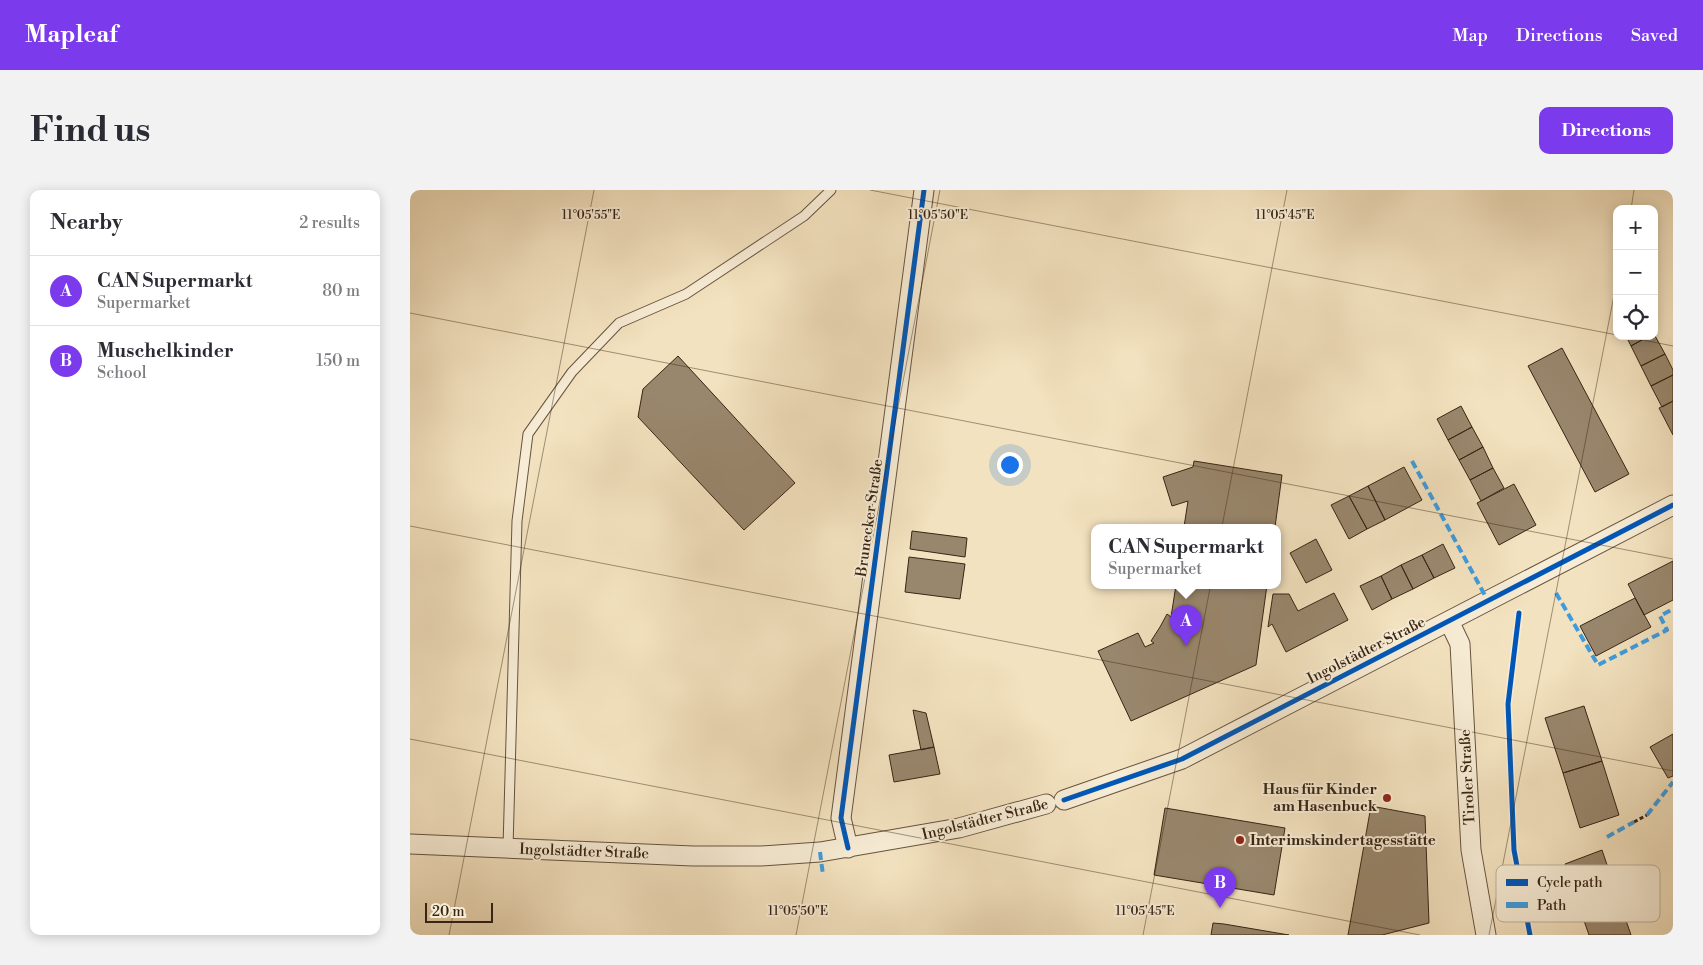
<!DOCTYPE html>
<html lang="en">
<head>
<meta charset="utf-8">
<style>
	:root { --surface:#fff; --page:#f2f2f3; --text:#2b2b33; --muted:#7c7c81; --line:#e1e1e2; --accent:#7c3aed }
	body { margin:0; font-family:"Libre Bodoni",serif; background:var(--page); color:var(--text) }
	.controls { position:absolute; right:15px; top:15px; display:grid; overflow:hidden; border-radius:10px; box-shadow:0 2px 12px #0003 }
	.controls button { width:45px; height:45px; display:grid; place-items:center; padding:0; border:0; border-bottom:1px solid var(--line); background:var(--surface); color:var(--text); font:25px sans-serif }
	.scale { position:absolute; left:15px; bottom:12px; width:68px; box-sizing:border-box; padding-left:5px; border:2px solid #382514; border-top:0; font-size:14px; line-height:18px; white-space:nowrap; color:#382514; -webkit-text-stroke:4px #f7ecd5; paint-order:stroke }
	.you { position:absolute; left:599px; top:274px; width:18px; height:18px; margin:-12px; border:4px solid #fff; border-radius:50%; background:#1a73e8; box-shadow:0 0 0 8px #1a73e833 }
	.badge { display:grid; place-items:center; width:32px; height:32px; border-radius:50%; background:var(--accent); color:#fff; font-size:16px; font-weight:700 }
	.pin { position:absolute; translate:-50% -41px; filter:drop-shadow(0 1px 2px #0008) }
	.pin::after { content:''; position:absolute; top:26px; width:18px; height:15px; background:inherit; clip-path:polygon(0 0,100% 0,50% 100%) }
	.popup { position:absolute; left:681px; top:334px; width:190px; height:65px; box-sizing:border-box; display:grid; place-content:center; border-radius:10px; background:var(--surface); filter:drop-shadow(0 1px 4px #0005); font-size:16px; white-space:nowrap; color:var(--muted) }
	.popup b { font-size:19px; color:var(--text) }
	.popup::after { content:''; position:absolute; left:50%; top:100%; margin-left:-10px; border:10px solid transparent; border-top-color:var(--surface) }
	.list { margin:0; padding:0; list-style:none }
	h2 { display:flex; justify-content:space-between; align-items:center; height:65px; margin:0; padding:0 20px; font-size:21px }
	h2 small { font-size:16px; font-weight:400; color:var(--muted) }
	.list li { display:grid; grid-template-columns:32px 1fr auto; gap:15px; align-items:center; box-sizing:border-box; height:70px; padding:0 20px; border-top:1px solid var(--line) }
	.list b { display:block; font-size:19px; white-space:nowrap }
	.list p { margin:0; font-size:16px; white-space:nowrap; color:var(--muted) }
	.list em { font-size:16px; font-style:normal; color:var(--muted) }
	.icon { flex:none; width:28px; height:28px; fill:none; stroke:currentColor; stroke-width:2; stroke-linecap:round; stroke-linejoin:round }
	.map { position:relative; flex:none; width:1263px; height:745px; overflow:hidden; border-radius:10px }
	header { display:flex; align-items:center; gap:30px; box-sizing:border-box; height:70px; padding:0 25px; background:var(--accent); color:#fff }
	header strong { font-size:24px }
	nav { display:flex; gap:28px; margin-inline-start:auto; font-size:18px }
	.intro { display:flex; align-items:center; justify-content:space-between; box-sizing:border-box; height:120px; padding:0 30px }
	h1 { margin:0; font-size:35px }
	.button { padding:12px 22px; border-radius:10px; background:var(--accent); color:#fff; font-size:18px; font-weight:700 }
	main { display:flex; gap:30px; padding:0 30px }
	aside { flex:1; background:var(--surface); border-radius:10px; box-shadow:0 2px 12px #0003 }
	.map>svg:first-child { display:block }
	.building { fill:#99876d; stroke:#382514 }
	.lines { fill:none; stroke-linecap:round; stroke-linejoin:round }
	.service-casing { stroke:#67543f; stroke-width:11 }
	.minor-casing { stroke:#67543f; stroke-width:21 }
	.path { stroke:#382514; stroke-width:3; stroke-dasharray:4 2.5; stroke-linecap:butt }
	.service { stroke:#f7ecd5; stroke-width:9 }
	.minor { stroke:#f7ecd5; stroke-width:19 }
	.quiet { stroke:#3e9cde; stroke-width:4; stroke-dasharray:8 4; stroke-linecap:butt }
	.cycleway-casing { stroke:#f7ecd5; stroke-width:8 }
	.cycleway { stroke:#0057b8; stroke-width:5 }
	.ticks { fill:none; stroke:#382514; stroke-width:1; stroke-opacity:0.45 }
	.poi-dot { fill:#8f2418; stroke:#f7ecd5; stroke-width:2 }
	.labels { text-anchor:middle; stroke-width:4; stroke-linejoin:round; paint-order:stroke }
	.street-label { font-size:15px; fill:#382514; stroke:#f7ecd5 }
	.poi-label { font-size:15px; font-weight:bold; fill:#382514; stroke:#f7ecd5; text-anchor:end }
	.key { fill:#f7ecd5; stroke:#beb09b; stroke-width:1 }
	.key-label { font-size:14px; fill:#382514 }
	.ticks-label { font-size:12px; text-anchor:middle; fill:#382514; stroke:#f7ecd5; stroke-width:4; stroke-linejoin:round; paint-order:stroke }
</style>
</head>
<body>
<header>
<strong>Mapleaf</strong>
<nav><a>Map</a><a>Directions</a><a>Saved</a></nav>
</header>
<div class="intro"><h1>Find us</h1><a class="button">Directions</a></div>
<main>
<aside>
<h2>Nearby<small>2 results</small></h2>
<ul class="list">
<li><span class="badge">A</span><div><b>CAN Supermarkt</b><p>Supermarket</p></div><em>80 m</em></li>
<li><span class="badge">B</span><div><b>Muschelkinder</b><p>School</p></div><em>150 m</em></li>
</ul>
</aside>
<div class="map">
<svg width="1263" height="745" viewBox="0 0 1263 745">
	<rect width="100%" height="100%" fill="#f3e2bf"/>
	<filter id="stains"><feTurbulence type="fractalNoise" baseFrequency=".004" numOctaves="4"/><feColorMatrix values="0 0 0 0 .2 0 0 0 0 .09 0 0 0 0 .02 0 0 0 .5 -.17"/></filter>
	<radialGradient id="worn" r=".72"><stop offset=".6" stop-color="#630" stop-opacity="0"/><stop offset="1" stop-color="#630" stop-opacity=".3"/></radialGradient>
	<path class="building" d="M1244,144L1255,164L1231,176L1221,156L1239,146H1244Z
		M1216,146H1239L1221,156Z
		M1152,158L1219,284L1185,302L1118,176Z
		M1255,164L1263,180V185L1241,196L1231,176Z
		M268,166L385,293L334,340L228,227L233,199Z
		M1263,185V211L1252,217L1241,196Z
		M1263,211V245L1249,218Z
		M1051,216L1062,237L1038,250L1027,229Z
		M1062,237L1073,257L1049,270L1038,250Z
		M1073,257L1083,278L1060,290L1049,270Z
		M784,271L872,285L865,337H774L778,311L762,316L753,287L783,277Z
		M994,277L1012,310L975,330L958,296Z
		M1083,278L1094,298L1071,311L1060,290Z
		M1104,294L1126,335L1089,355L1067,313Z
		M958,296L975,330L957,339L939,306Z
		M939,306L957,339L939,349L921,315Z
		M502,341L557,348L555,367L500,359Z
		M906,349L922,380L896,393L880,363Z
		M1033,354L1045,378L1024,388L1012,365Z
		M1012,365L1024,388L1003,399L991,375Z
		M499,367L555,374L550,409L495,402Z
		M1263,371V410L1234,425L1218,394Z
		M991,375L1003,399L982,409L971,386Z
		M971,386L982,409L962,420L950,396Z
		M766,395H857L846,475L721,531L688,461L728,443L735,457L744,453L741,451L750,437L757,424L761,427Z
		M924,403L938,430L876,462L862,434L858,437L863,404H879L888,421Z
		M1225,408L1241,437L1186,466L1170,436Z
		M1174,516L1192,571L1153,583L1135,528Z
		M503,520L516,523L524,557L511,560Z
		M1263,544V586L1258,588L1240,557Z
		M524,557L530,584L484,592L479,565Z
		M1192,571L1209,625L1170,638L1153,583Z
		M961,616L1015,626L1019,733L972,745H938Z
		M755,618L875,638L864,705L744,685Z
		M1192,660L1210,713L1172,725L1155,674Z
		M1210,713L1221,745H1179L1172,725Z
		M803,733L814,734L879,745H801Z"/>
	<g class="lines">
		<defs>
			<path id="service" d="M98,658L107,331L118,244L162,182L209,133L276,104L394,26L421,0"/>
			<path id="minor" d="M1039,431L1050,454L1061,660L1076,745
				M654,610L772,569L1263,315
				M0,654L283,666H351L410,662L549,638L636,614
				M438,658L431,628L514,0"/>
		</defs>
		<use href="#service" class="service-casing"/>
		<use href="#minor" class="minor-casing"/>
		<path class="path" d="M1224,632L1237,625"/>
		<use href="#service" class="service"/>
		<use href="#minor" class="minor"/>
		<path class="quiet" d="M1002,271L1078,411
			M1146,403L1188,475L1257,440L1250,426L1263,419
			M1237,625L1263,592
			M1197,647L1224,632
			M410,662L413,685"/>
		<defs>
			<path id="cycleway" d="M1109,423L1098,514L1104,660L1120,745
				M654,610L772,569L1263,315
				M438,658L431,628L514,0"/>
		</defs>
		<use href="#cycleway" class="cycleway-casing"/>
		<use href="#cycleway" class="cycleway"/>
	</g>
	<path class="ticks" d="M460,0L1207,145M1221,19L1224,0M0,123L1263,369M1213,146L1263,156M0,336L1263,581M0,549L1010,745M39,745L184,0M386,745L530,0M733,745L877,0M1079,745L1207,90"/>
	<g class="poi-dot">
		<circle cx="977" cy="608" r="5"/>
		<circle cx="830" cy="650" r="5"/>
	</g>
	<g class="labels">
		<g class="street-label">
			<text transform="translate(459 328) rotate(-82)" y="5">Brunecker Straße</text>
			<text transform="translate(956 460) rotate(-27)" y="5">Ingolstädter Straße</text>
			<text transform="translate(1057 587) rotate(-93)" y="5">Tiroler Straße</text>
			<text transform="translate(575 629) rotate(-14)" y="5">Ingolstädter Straße</text>
			<text transform="translate(174 661) rotate(2)" y="5">Ingolstädter Straße</text>
		</g>
		<g class="poi-label">
			<text x="967" y="604">Haus für Kinder<tspan x="967" dy="17">am Hasenbuck</tspan></text>
			<text x="840" y="655" text-anchor="start">Interimskindertagesstätte</text>
		</g>
	</g>
	<rect x="1086" y="675" width="164" height="57" rx="8" class="key"/>
	<rect x="1096" y="689" width="22" height="7" fill="#0057b8"/>
	<rect x="1096" y="712" width="22" height="6" fill="#3e9cde"/>
	<g class="key-label">
		<text x="1127" y="697">Cycle path</text>
		<text x="1127" y="720">Path</text>
	</g>
	<g class="ticks-label">
		<text x="181" y="29">11°05'55"E</text>
		<text x="528" y="29">11°05'50"E</text>
		<text x="875" y="29">11°05'45"E</text>
		<text x="388" y="725">11°05'50"E</text>
		<text x="735" y="725">11°05'45"E</text>
	</g>
	<rect width="100%" height="100%" filter="url(#stains)"/>
	<rect width="100%" height="100%" fill="url(#worn)"/>
</svg>
<div class="controls">
<button>+</button>
<button>−</button>
<button><svg class="icon" aria-label="locate" viewBox="0 0 24 24"><circle cx="12" cy="12" r="6"/><path d="M12 2v4M12 18v4M2 12h4M18 12h4"/></svg></button>
</div>
<div class="scale">20 m</div>
<div class="you"></div>
<div class="pin badge" style="left:776px;top:456px">A</div>
<div class="popup"><b>CAN Supermarkt</b>Supermarket</div>
<div class="pin badge" style="left:810px;top:718px">B</div>
</div>
</main>
</body>
</html>
